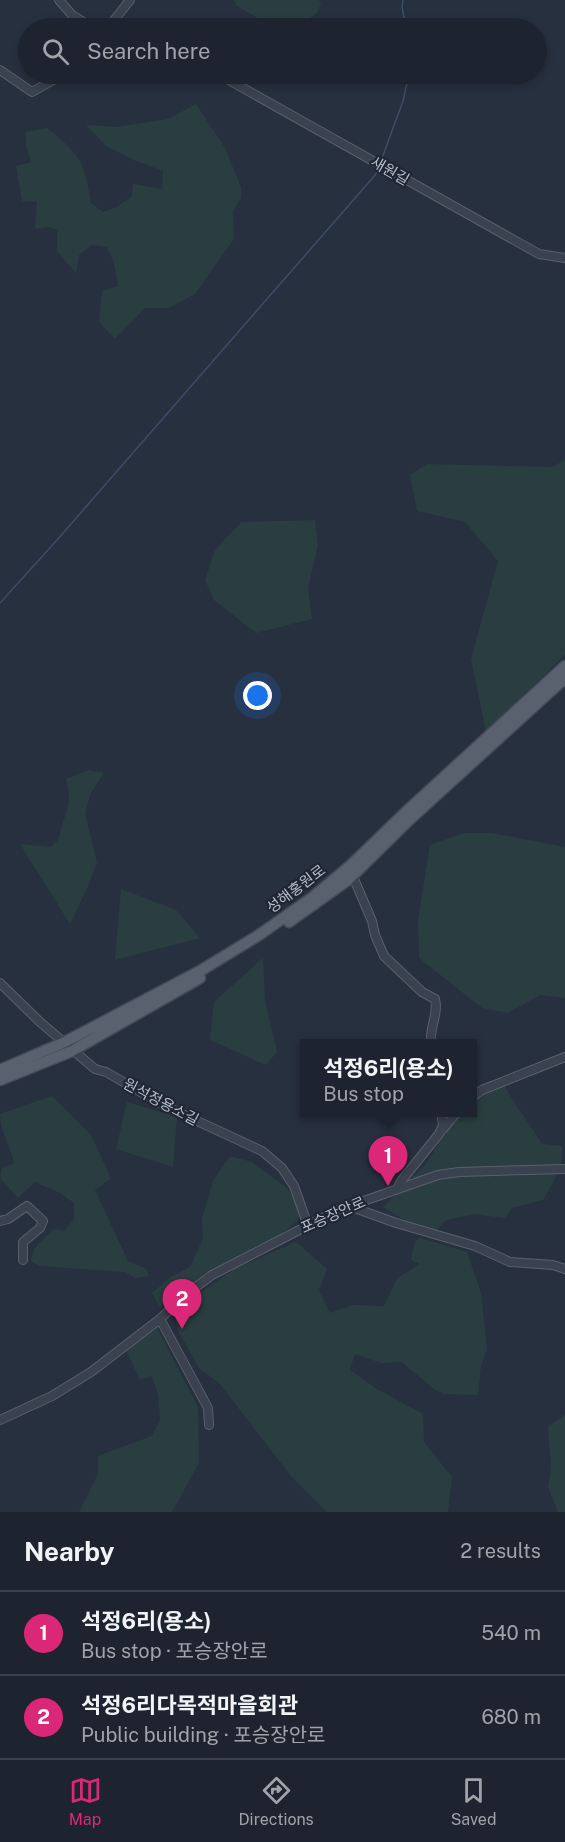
<!DOCTYPE html>
<html lang="en">
<head>
<meta charset="utf-8">
<style>
	:root { --surface:#1d242f; --page:#2a303b; --text:#f1f3f6; --muted:#a0a4aa; --line:#3b414b; --accent:#db2777 }
	body { margin:0; font-family:"Public Sans","Noto Sans KR",sans-serif; background:var(--page); color:var(--text) }
	.you { position:absolute; left:258px; top:696px; width:21px; height:21px; margin:-15px; border:4px solid #fff; border-radius:50%; background:#1a73e8; box-shadow:0 0 0 9px #1a73e833 }
	.badge { display:grid; place-items:center; width:39px; height:39px; border-radius:50%; background:var(--accent); color:#fff; font-size:20px; font-weight:700 }
	.pin { position:absolute; translate:-50% -50px; filter:drop-shadow(0 2px 3px #0008) }
	.pin::after { content:''; position:absolute; top:32px; width:21px; height:18px; background:inherit; clip-path:polygon(0 0,100% 0,50% 100%) }
	.popup { position:absolute; left:300px; top:1039px; width:177px; height:78px; box-sizing:border-box; display:grid; place-content:center; border-radius:0px; background:var(--surface); filter:drop-shadow(0 2px 4px #0005); font-size:20px; white-space:nowrap; color:var(--muted) }
	.popup b { font-size:22px; color:var(--text) }
	.popup::after { content:''; position:absolute; left:50%; top:100%; margin-left:-12px; border:12px solid transparent; border-top-color:var(--surface) }
	.list { margin:0; padding:0; list-style:none }
	h2 { display:flex; justify-content:space-between; align-items:center; height:78px; margin:0; padding:0 24px; font-size:26px }
	h2 small { font-size:20px; font-weight:400; color:var(--muted) }
	.list li { display:grid; grid-template-columns:39px 1fr auto; gap:18px; align-items:center; box-sizing:border-box; height:84px; padding:0 24px; border-top:2px solid var(--line) }
	.list b { display:block; font-size:22px; white-space:nowrap }
	.list p { margin:0; font-size:20px; white-space:nowrap; color:var(--muted) }
	.list em { font-size:20px; font-style:normal; color:var(--muted) }
	.icon { flex:none; width:33px; height:33px; fill:none; stroke:currentColor; stroke-width:2; stroke-linecap:round; stroke-linejoin:round }
	.map { position:relative; flex:none; width:565px; height:1512px; overflow:hidden }
	.search { position:absolute; background:var(--surface); box-shadow:0 3px 9px #0003; left:18px; right:18px; top:18px; height:66px; display:flex; align-items:center; gap:15px; box-sizing:border-box; padding:0 21px; border-radius:33px; color:var(--muted); font-size:22px }
	.sheet { height:246px; background:var(--surface) }
	nav { display:flex; justify-content:space-around; align-items:center; box-sizing:border-box; height:84px; border-top:2px solid var(--line); background:var(--surface); font-size:16px; color:var(--muted) }
	nav a { display:grid; justify-items:center; gap:3px }
	nav .on { color:var(--accent) }
	.map>svg:first-child { display:block }
	.green { fill:#2a3e41 }
	.lines { fill:none; stroke-linecap:round; stroke-linejoin:round }
	.stream { stroke:#3d4d67; stroke-width:1.5 }
	.minor-casing { stroke:#59606c; stroke-width:10 }
	.major-casing { stroke:#444b58; stroke-width:13 }
	.minor { stroke:#3b424f; stroke-width:8 }
	.major { stroke:#59616f; stroke-width:10 }
	.labels { text-anchor:middle; stroke-width:4.5; stroke-linejoin:round; paint-order:stroke }
	.street-label { font-size:15px; fill:#b7bdc9; stroke:#1f2734 }
</style>
</head>
<body>
<div class="map">
<svg width="565" height="1512" viewBox="0 0 565 1512">
	<rect width="100%" height="100%" fill="#27303f"/>
	<path class="green" d="M234,0H319L321,4L317,13L304,22L270,25L237,6Z
		M196,104L225,148L241,187V198L233,212L234,239L195,294L169,308H145L115,339L99,322L102,291L118,286L114,263L107,247L92,245L79,255L76,273L57,251V230L49,227L35,229L37,202L22,201L16,166L31,162L26,146V132L47,128C81,155 84,161 91,203L103,212L117,207L132,196L133,184L162,189L163,171L134,160L106,146L86,125L117,127L168,119Z
		M565,460V655L486,732L471,659L498,561L465,522L417,511L410,475L427,464L552,467Z
		M315,520L318,545L308,588L312,619L256,633L214,600L205,580L215,550L241,522Z
		M88,770L104,773L91,793L85,813L97,863L86,891L70,924L20,844L51,847C62,838 59,834 63,822C70,802 71,800 66,779Z
		M464,833H492L565,847V998L540,995L508,1013L482,1008L419,958L418,920L430,845Z
		M121,889L176,910L200,938L115,960Z
		M263,958L265,1001L277,1052L266,1065L210,1040L214,1002Z
		M504,1085C515,1106 530,1123 542,1144L562,1146C565,1164 552,1184 543,1200L512,1208L505,1218L474,1214L446,1220L436,1231L415,1227L383,1207L426,1164L444,1135L462,1113L472,1112V1100L475,1096Z
		M52,1096L91,1135L111,1178L95,1190L128,1261L147,1269L149,1276L135,1278L125,1272L39,1266L31,1261C33,1245 43,1240 54,1229L64,1231L74,1219V1203L60,1193L35,1182L18,1198L0,1178L2,1168L14,1163C11,1146 0,1133 0,1114Z
		M127,1102L177,1117L173,1167L116,1149Z
		M230,1156L252,1162L288,1189L298,1206V1221L272,1240L205,1273L160,1308L152,1293L169,1278L191,1266L203,1238L202,1219L213,1181Z
		M420,1238L467,1252L481,1293L487,1349L481,1366L478,1395L444,1394L435,1390L402,1362L381,1363L355,1354L350,1370L377,1389L423,1414L424,1442L452,1477L448,1512H327L291,1476L219,1383L199,1368L177,1329L176,1310L234,1269L296,1242L327,1269L319,1290L330,1313L352,1305L384,1306L397,1278L420,1264L411,1260L415,1241Z
		M157,1328L198,1407L199,1463L172,1512H79L98,1474V1456L152,1436L160,1420L158,1394L152,1376L140,1380L126,1350Z
		M565,1415V1512H558L548,1487L551,1467L548,1426Z"/>
	<g class="lines">
		<path class="stream" d="M403,0L402,7L406,28
			M381,161L403,101L409,74
			M0,603L57,540L376,174L378,168"/>
		<defs>
			<path id="minor" d="M59,0L72,15L85,23L116,28
				M108,28L130,0
				M0,70L32,92L64,74
				M218,74L539,254L565,258
				M354,879L372,921L375,935L384,956L422,992L435,999C439,1013 429,1028 431,1044
				M0,983L40,1022L95,1069L106,1072L167,1107L262,1151L282,1168L294,1186L308,1226
				M472,1097L482,1090L565,1057
				M443,1129L457,1112
				M397,1189L402,1180L439,1134L443,1125L441,1112
				M349,1206L396,1223L475,1246L510,1262L553,1265L565,1269
				M0,1221L8,1219L27,1206L43,1221L40,1228L23,1242V1260
				M160,1319L208,1408L209,1425
				M0,1420L52,1396L91,1372L160,1319L185,1295L212,1275L338,1210L438,1175L459,1172L565,1169"/>
			<path id="major" d="M289,922L348,880L408,821L565,678
				M0,1070L65,1042L200,971L259,935L313,897L351,865L407,811L565,666
				M0,1080L72,1051L200,978"/>
		</defs>
		<use href="#minor" class="minor-casing"/>
		<use href="#major" class="major-casing"/>
		<use href="#minor" class="minor"/>
		<use href="#major" class="major"/>
	</g>
	<g class="labels">
		<g class="street-label">
			<text transform="translate(390 171) rotate(30)" y="5">새원길</text>
			<text transform="translate(296 889) rotate(-37)" y="5">성해홍원로</text>
			<text transform="translate(161 1102) rotate(28)" y="5">원석정용소길</text>
			<text transform="translate(333 1215) rotate(-24)" y="5">포승장안로</text>
		</g>
	</g>
</svg>
<div class="you"></div>
<div class="pin badge" style="left:388px;top:1186px">1</div>
<div class="popup"><b>석정6리(용소)</b>Bus stop</div>
<div class="pin badge" style="left:182px;top:1329px">2</div>
<div class="search"><svg class="icon" aria-label="search" viewBox="0 0 24 24"><circle cx="10" cy="10" r="6"/><path d="M15 15l6 6"/></svg>Search here</div>
</div>
<section class="sheet">
<h2>Nearby<small>2 results</small></h2>
<ul class="list">
<li><span class="badge">1</span><div><b>석정6리(용소)</b><p>Bus stop · 포승장안로</p></div><em>540 m</em></li>
<li><span class="badge">2</span><div><b>석정6리다목적마을회관</b><p>Public building · 포승장안로</p></div><em>680 m</em></li>
</ul>
</section>
<nav>
<a class="on"><svg class="icon" aria-label="map" viewBox="0 0 24 24"><path d="M3 6l6-2 6 2 6-2v14l-6 2-6-2-6 2zM9 4v14M15 6v14"/></svg>Map</a>
<a><svg class="icon" aria-label="directions" viewBox="0 0 24 24"><path d="M12 3l9 9-9 9-9-9zM9 14v-3h6M13 9l2 2-2 2"/></svg>Directions</a>
<a><svg class="icon" aria-label="saved" viewBox="0 0 24 24"><path d="M7 4h10v16l-5-4-5 4z"/></svg>Saved</a>
</nav>
</body>
</html>
